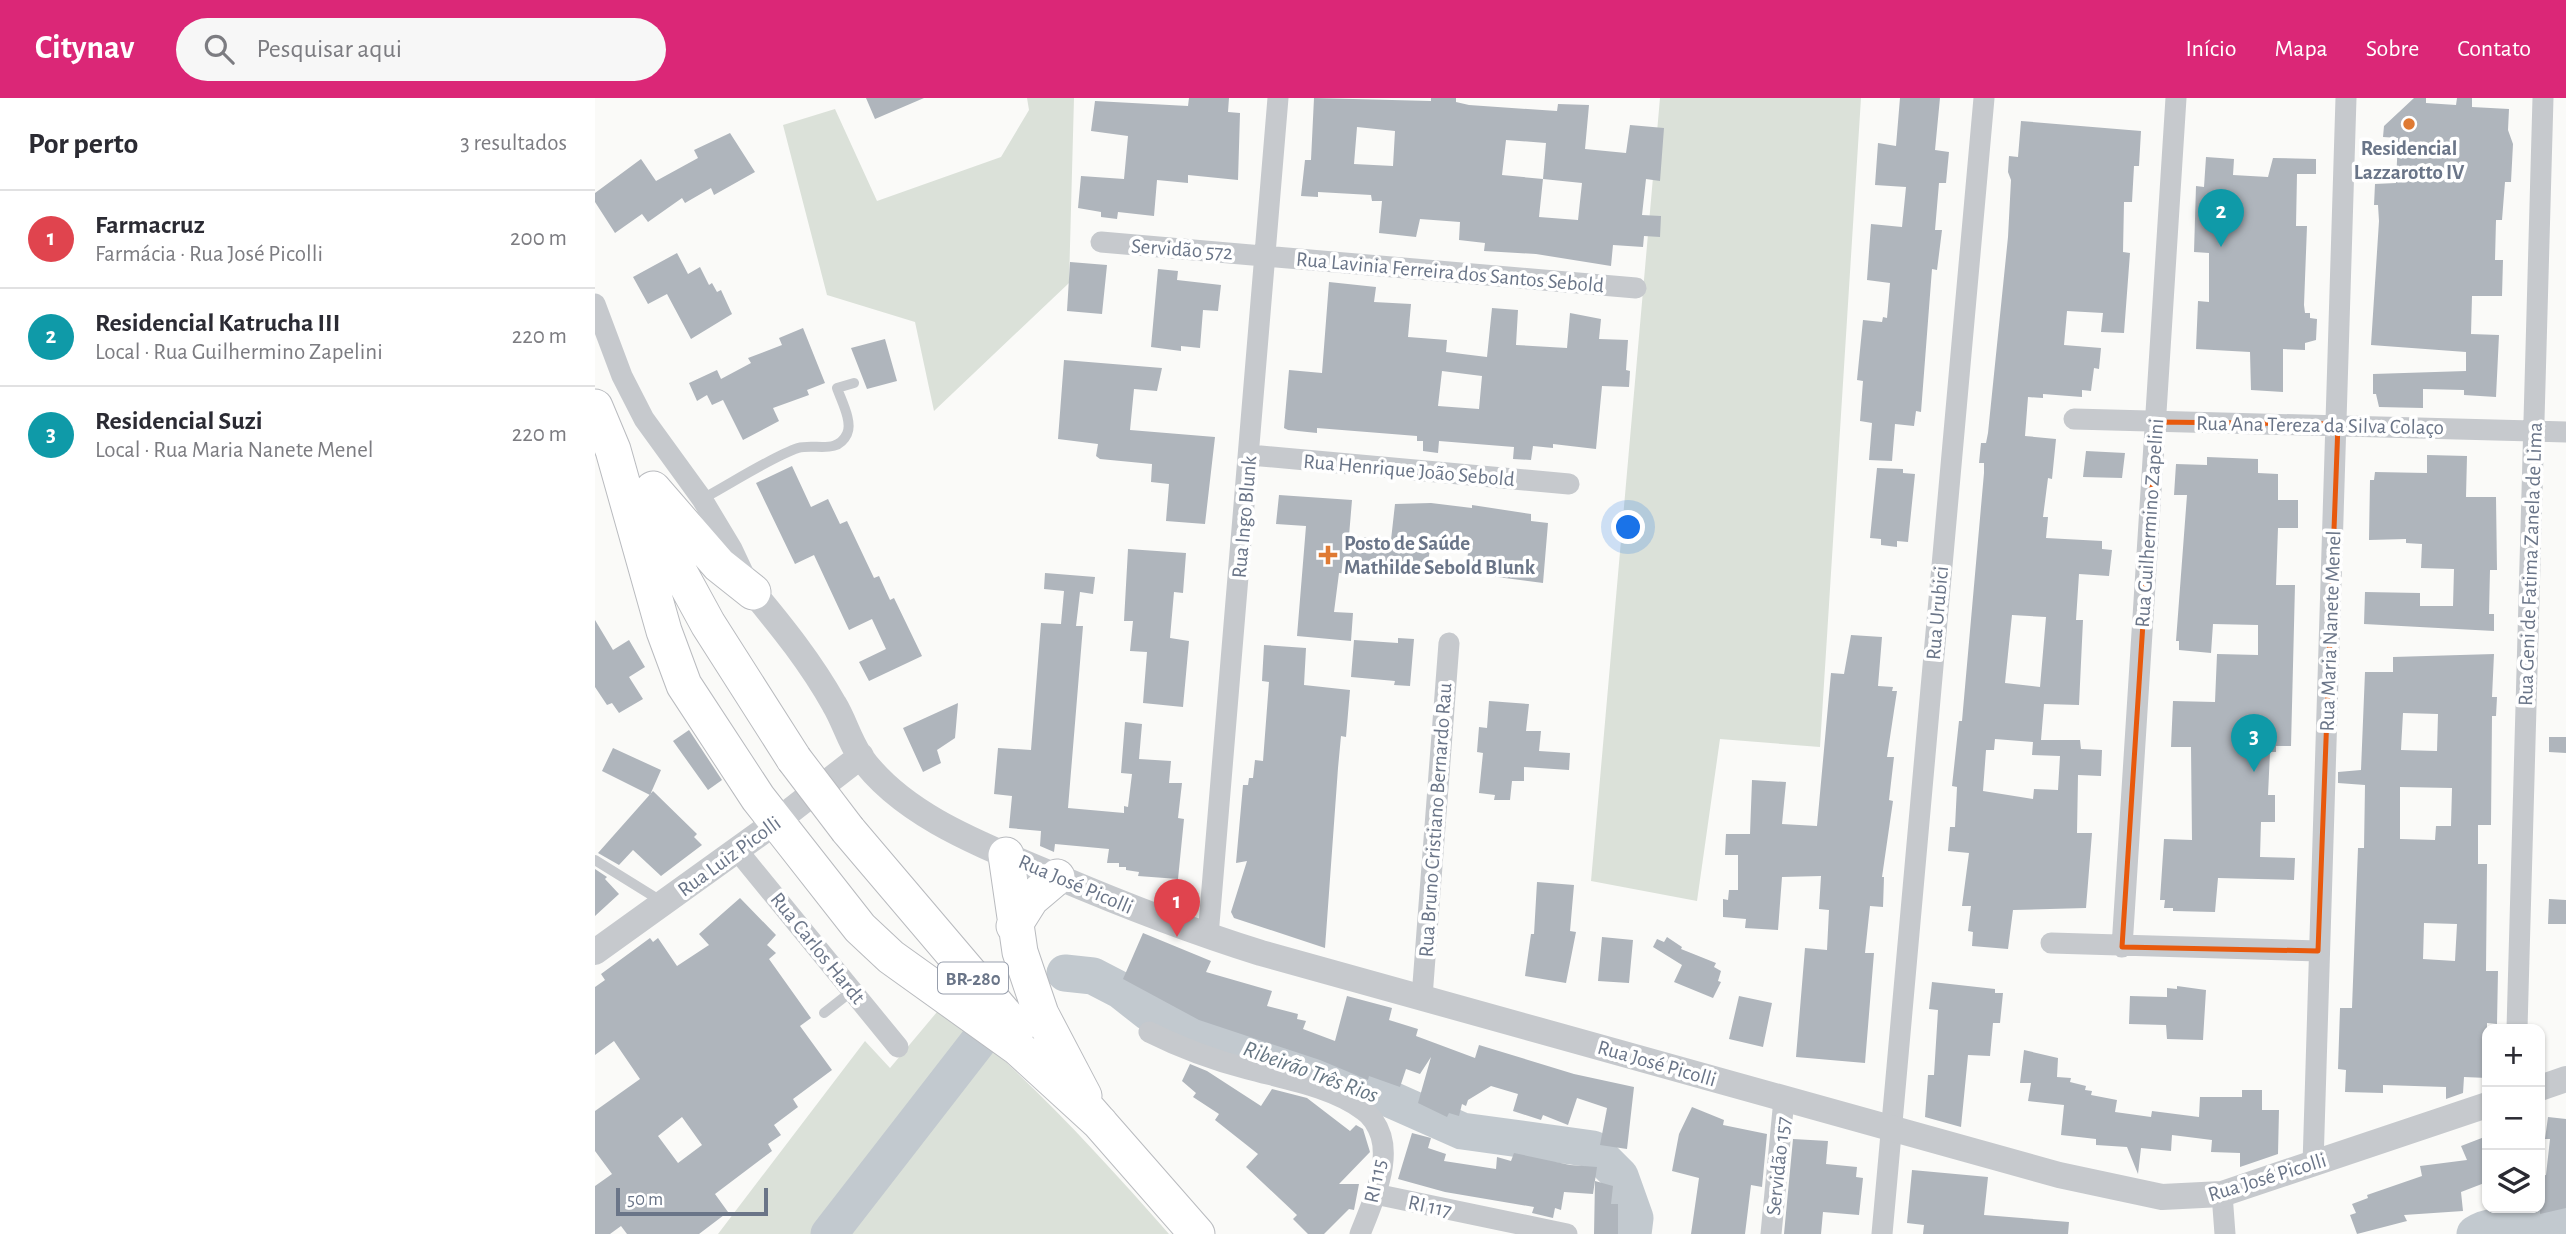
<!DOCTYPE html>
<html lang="pt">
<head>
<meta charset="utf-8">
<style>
	:root { --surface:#fff; --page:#f7f7f7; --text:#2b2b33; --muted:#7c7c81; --line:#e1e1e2; --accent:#db2777 }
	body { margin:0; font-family:"Alegreya Sans",sans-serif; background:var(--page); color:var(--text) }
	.controls { position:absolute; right:21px; bottom:21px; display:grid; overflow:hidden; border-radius:14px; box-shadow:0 2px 5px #0004 }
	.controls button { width:63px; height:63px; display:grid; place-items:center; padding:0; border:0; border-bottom:2px solid var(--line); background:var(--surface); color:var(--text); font:35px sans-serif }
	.scale { position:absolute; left:21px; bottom:18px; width:152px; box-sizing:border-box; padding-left:7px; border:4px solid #6a7588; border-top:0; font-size:19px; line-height:24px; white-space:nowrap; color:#6a7588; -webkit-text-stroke:5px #fff; paint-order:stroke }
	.you { position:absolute; left:1034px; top:430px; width:24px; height:24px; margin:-18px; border:5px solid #fff; border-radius:50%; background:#1a73e8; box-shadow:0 0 0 10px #1a73e833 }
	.badge { display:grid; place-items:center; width:46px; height:46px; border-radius:50%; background:var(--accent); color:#fff; font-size:23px; font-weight:700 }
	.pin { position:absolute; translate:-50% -58px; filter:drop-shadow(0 2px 4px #0008) }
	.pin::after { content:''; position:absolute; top:37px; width:24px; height:21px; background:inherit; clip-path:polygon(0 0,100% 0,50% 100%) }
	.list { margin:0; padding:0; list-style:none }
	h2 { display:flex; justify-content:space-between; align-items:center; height:91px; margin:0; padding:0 28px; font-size:30px }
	h2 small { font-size:23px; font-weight:400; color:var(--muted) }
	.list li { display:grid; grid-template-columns:46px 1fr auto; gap:21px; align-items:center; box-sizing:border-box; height:98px; padding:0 28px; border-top:2px solid var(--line) }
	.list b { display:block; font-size:26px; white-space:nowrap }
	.list p { margin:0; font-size:23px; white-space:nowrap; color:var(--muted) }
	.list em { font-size:23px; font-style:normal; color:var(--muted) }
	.icon { flex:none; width:38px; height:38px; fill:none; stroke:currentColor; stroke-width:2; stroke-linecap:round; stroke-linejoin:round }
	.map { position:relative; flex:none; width:1971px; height:1136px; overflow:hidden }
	header { display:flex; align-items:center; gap:42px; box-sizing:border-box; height:98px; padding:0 35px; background:var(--accent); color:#fff }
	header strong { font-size:33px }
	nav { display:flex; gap:38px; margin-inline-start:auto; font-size:24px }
	.search { width:490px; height:63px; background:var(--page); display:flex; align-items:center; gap:18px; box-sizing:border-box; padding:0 24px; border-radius:38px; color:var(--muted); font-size:26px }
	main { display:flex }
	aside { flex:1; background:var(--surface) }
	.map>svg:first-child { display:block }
	.green { fill:#dbe1d9 }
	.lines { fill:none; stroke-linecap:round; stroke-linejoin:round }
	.river { stroke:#c2c9cf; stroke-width:37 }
	.building { fill:#afb5bc; fill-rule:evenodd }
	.trunk-casing { stroke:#b9bbbf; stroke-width:37 }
	.service { stroke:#c6c9cd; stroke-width:10 }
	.minor { stroke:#c6c9cd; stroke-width:21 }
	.tertiary { stroke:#c6c9cd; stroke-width:26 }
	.trunk { stroke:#fff; stroke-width:35 }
	.trunk-bridge-casing { stroke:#b9bbbf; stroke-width:37; stroke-linecap:butt }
	.trunk-bridge { stroke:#fff; stroke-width:35 }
	.marked { fill:none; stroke:#e8590c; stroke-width:5; stroke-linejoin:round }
	.poi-dot { fill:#df7a33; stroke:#fff; stroke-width:2.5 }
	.labels { text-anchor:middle; stroke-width:7; stroke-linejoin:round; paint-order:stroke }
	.shield { fill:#fff; stroke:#979eac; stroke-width:2 }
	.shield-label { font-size:19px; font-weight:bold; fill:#6a7588 }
	.poi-label { font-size:21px; font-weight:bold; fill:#6a7588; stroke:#fff }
	.street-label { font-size:21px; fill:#6a7588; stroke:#fff }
	.water-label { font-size:23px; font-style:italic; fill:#667683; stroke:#fff }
</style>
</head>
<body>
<header>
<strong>Citynav</strong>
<div class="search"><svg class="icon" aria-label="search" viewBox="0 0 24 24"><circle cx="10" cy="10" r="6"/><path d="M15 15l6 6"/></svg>Pesquisar aqui</div>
<nav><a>Início</a><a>Mapa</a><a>Sobre</a><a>Contato</a></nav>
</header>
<main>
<aside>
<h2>Por perto<small>3 resultados</small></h2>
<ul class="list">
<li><span class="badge" style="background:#e0444e">1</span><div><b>Farmacruz</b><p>Farmácia · Rua José Picolli</p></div><em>200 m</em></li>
<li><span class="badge" style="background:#0f9aa8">2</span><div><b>Residencial Katrucha III</b><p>Local · Rua Guilhermino Zapelini</p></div><em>220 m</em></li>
<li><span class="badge" style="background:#0f9aa8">3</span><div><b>Residencial Suzi</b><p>Local · Rua Maria Nanete Menel</p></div><em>220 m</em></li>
</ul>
</aside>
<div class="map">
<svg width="1971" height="1136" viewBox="0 0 1971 1136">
	<rect width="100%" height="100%" fill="#fafaf8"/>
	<path class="green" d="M432,0H479L474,185L339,313L320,224L232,197L188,27L240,11L282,103L406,59L434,12Z
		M1065,0H1266L1225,649L1125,641L1102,803L996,783Z
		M347,908C430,976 504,1056 574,1136H123L270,943L295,970Z"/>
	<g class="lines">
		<path class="river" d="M470,875L498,878L525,892L553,914L598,938L671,952L708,975H736L867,1033L998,1051L1025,1078L1040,1120L1038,1136
			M234,1136L386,940
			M1880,1136C1907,1119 1941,1136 1971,1122"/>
	</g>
	<path class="building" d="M271,0H329L280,21Z
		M594,0H634L633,14L645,15L643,82L593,77V85L562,82L559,118L523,114L522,121L506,119V114L483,110L486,78L529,81L533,38L496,33L500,3L593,8Z
		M719,0L836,3V0H861V4L874,7L962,13L963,6L994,7L990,51L1031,55L1035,27L1069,30L1065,83L1051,81L1047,117L1066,118L1065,139L1049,138L1048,149L1018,147L1016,168L941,156L889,153L890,145L864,142L865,124L825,121L821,139L784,135L787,103H777L776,97L723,94V99L706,98L710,62H716ZM762,29L800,33L798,68L759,66ZM911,42L951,45L948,81L907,77ZM948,81L987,85L983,122L944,119Z
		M1305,0H1345L1340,52L1354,54L1351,85H1344L1340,132H1347L1342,172L1337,171L1326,314L1321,313L1319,328L1300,326L1297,363L1274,362L1277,325L1265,323L1268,283L1262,282L1268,222L1287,224L1288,219L1292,220L1295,185L1272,182L1276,126L1307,129L1311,89L1280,87L1283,45L1301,48Z
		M1819,0H1831V5L1861,7L1862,0H1877V9L1914,11L1913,32L1918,46L1916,84H1910L1907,122H1901L1900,162H1908L1907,198H1877L1876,236L1904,237L1901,299L1869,297V292L1828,291V310L1784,309L1781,296H1778V276L1871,273V254L1776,247L1784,123L1783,107H1779L1780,86L1801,85L1803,40L1788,39L1789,28Z
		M1426,23L1546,33L1544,68H1539L1537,104H1529L1528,154L1535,155L1529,235L1506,234L1508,215L1472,213L1469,247L1506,250L1504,271L1499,270L1496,293L1487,292V299L1448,296V300L1433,299L1430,338L1461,341L1457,381L1453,380L1448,419H1453L1451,440L1507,443V451L1517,452L1514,478L1484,476L1481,522H1488L1484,607L1449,606L1446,642H1485L1486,651L1507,652L1506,678L1483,677L1482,735H1497L1491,810L1418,812L1413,851L1377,848L1378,834L1373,833L1376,808H1367L1374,755L1353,753L1355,729H1360L1362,689L1357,688L1364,623H1367L1389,375V365H1384L1386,345H1391L1393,335L1413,139L1416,82L1413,74L1414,58L1423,59ZM1417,517L1451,519L1445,589L1410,585ZM1400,641L1438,644L1437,657L1465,658L1463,692L1439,691L1438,701L1388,693L1391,652H1399Z
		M135,35L160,74L119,97L116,90L90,105L87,100L53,124L47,116L20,135L0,104V95L46,61L61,83L103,60L99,52Z
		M1611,59L1639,61L1638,77L1673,79L1678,60L1721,61V76H1702L1701,128H1712L1709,207L1710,215H1715V220L1722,221L1721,242L1710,245V252L1688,251V294L1656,292L1655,254L1601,251L1603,203L1614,204V155L1599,154L1601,88L1609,89Z
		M82,155L93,176L105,169L114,187L117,185L122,194L126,192L137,216L96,241L72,196L53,206L38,179Z
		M475,164L512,167L507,216L472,213Z
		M563,171L583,173L582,182L626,187L623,213L608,212L605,250L586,248V253L556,249Z
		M734,184L781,189L779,204L816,206L813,239L852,242L851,254L892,259L897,210L923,212L921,247L972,250L975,215L1006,221L1004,241L1033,242L1031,272L1035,273L1034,289L1007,288L1001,351L958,346V350L938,348L936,362L918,361L919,349L844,343L843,355L828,353V343H822V338L722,330V335L693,332L689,330L694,272L727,275ZM847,273L887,278L884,311L843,308Z
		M208,230L230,285L212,292L214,297L178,310L184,323L148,342L128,302L117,307L112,297L102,303L94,285L122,272L126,281L156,265L153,260L187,247L184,240Z
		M290,241L302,283L272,291L256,250Z
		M469,262L567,270L562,293L539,291L535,332L620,339L610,426L571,423L574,386L556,384L557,366L505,361L501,358L503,346L463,341Z
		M1491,353L1530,355L1527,380L1488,379Z
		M1832,357L1872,358L1871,399H1901L1902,472H1895L1894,516H1899V533L1769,526L1770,494L1825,495V508H1858L1859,471L1826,470L1827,446L1811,445V441L1774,442L1775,382H1779L1780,374L1832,375Z
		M1612,359L1663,361V375L1683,376V402H1703V430H1683L1681,487H1700L1696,648H1681V654H1675L1673,697H1680V724H1666L1665,759L1700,760L1699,782L1623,780L1620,814L1578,813V810H1569L1570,802H1565L1569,741L1597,742L1596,649H1576L1578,603L1620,604L1622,556L1663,557V527L1618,526L1616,555L1584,552V543H1581L1592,397H1579L1581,366L1612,367Z
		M197,368L216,409L233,401L245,426L252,423L279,480L284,478L295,502L299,500L327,558L274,583L264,564L291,551L277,521L254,532L219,457L200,466L161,385Z
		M1282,370L1308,371V375L1320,376L1313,444L1302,443V449L1286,447V441L1275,440Z
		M684,397L757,402L754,438L796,442L800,406L836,405L877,410V407L936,416V423L953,425L948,485L871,475L874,444L836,441L832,475L756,468L755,476L744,475L739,514L758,515L756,543L702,538L711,428L681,426Z
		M533,451L591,455L588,495L579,494L575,540L594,543L588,609L548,605L552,554L535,553L538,523H529Z
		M450,475L500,479L498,496L485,494L481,528H488L473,710L529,715V708L533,709L537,676L526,675L530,624L547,626L544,661L576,663L574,685H587L583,720L589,721L583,781L543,778L544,774L531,772V769H524V765H512L514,751L460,746L459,754L445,748L446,733L414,730L417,698L399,696L403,650L436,652L446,525L466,526L469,493L449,491Z
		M0,522L18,552L34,542L50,569L34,579L48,601L24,615L17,605L12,607L0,589Z
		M1256,537L1287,539L1283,588L1298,589L1297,593H1302L1292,659H1299L1294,702L1298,703L1287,779H1289L1288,809L1275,808L1270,855H1279L1270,965L1201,959L1210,850L1232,852L1234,812L1224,811L1226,778L1187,779L1183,832L1150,830L1151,821L1128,819V801L1133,802L1134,792H1143V757H1130L1131,736H1155L1157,682L1191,684L1187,726L1222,728L1236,575L1249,576Z
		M803,540L819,541L815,588L799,587L800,583L756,579L759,542L803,545Z
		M669,547L711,550L709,587L755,592L751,639L746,638L743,670L730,850L639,820L636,814L652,763L641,765L648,687H653L654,680H658L660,662L668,663L674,584L667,583Z
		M1899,556L1897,599H1902L1901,618H1897L1896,727H1883V766H1892L1891,873H1903L1902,926L1892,925V980L1869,979L1868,995L1851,1001V989L1788,987V995L1750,994L1751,972L1743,971L1745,910H1757L1763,750H1769L1770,687L1743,685V674L1766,672L1770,574H1798V559ZM1808,615L1843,616L1842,653L1806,652ZM1805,689L1857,690L1856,728H1841L1840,742L1805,741ZM1829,825L1862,826L1860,863L1828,861Z
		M894,603L934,606L931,633H946L944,653L975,655L974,672L929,669V683H917L915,702H899L900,697L884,695L888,655L882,654L884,629L892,630Z
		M363,605L360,640L342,652L346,665L328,674L308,630Z
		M94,632L127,682L113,692L78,643Z
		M1954,639H1971V655L1954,654Z
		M18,650L66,672L55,697L7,673Z
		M58,693L102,736L99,739L107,747L66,778L38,752L24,767L3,755Z
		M0,771L12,779L10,781L24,796L0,818Z
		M942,784L979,787L975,833L981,834L971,885L930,878L936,836H939Z
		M145,800L181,837L172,847L181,855L174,861L216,920L205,928L237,972L198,1001L203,1009L179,1027L186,1037L173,1046L177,1053L120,1096L133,1114L104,1136H32L26,1128L15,1136H0V1088L17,1076L0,1053V1013L45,981L19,943L0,957V889L10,882L6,876L55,840L58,844L63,840L82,868L114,847L104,836ZM87,1019L107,1047L83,1065L63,1038Z
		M1954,801L1971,802V826H1953Z
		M548,835L616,863L611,874L677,893L672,908L703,916L702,921L711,923L708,931L740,943L752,898L797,910L794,922L823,931L821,938L880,960L884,947L979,976L1039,989L1032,1051L1005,1047L1012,1010L982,1000L973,1027L948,1017L946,1022L918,1013L923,996L896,988L873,1002L871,1008L867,1006L864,1018L854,1015L852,1019L823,1005L836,959L825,976L811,971L805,989L774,978L773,982L725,962L604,922L528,881Z
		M1007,839L1038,842L1034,885L1003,883Z
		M1072,839L1087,849L1086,851L1121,865L1119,869L1126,873L1123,883L1126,884L1118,900L1079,884L1087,867L1058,849L1062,841L1069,844Z
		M1337,884L1400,891V895H1408L1405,925H1398L1395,958L1373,957L1366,1029L1330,1019L1333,977H1339L1343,912L1334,911Z
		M1582,888L1611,892L1608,942L1572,941L1571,927L1534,926L1535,898L1572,899V890L1582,891Z
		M1144,898L1177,905L1168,949L1134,941Z
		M1429,952L1463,960L1462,979L1476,980L1475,984L1491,988L1490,992L1497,993L1496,997L1522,1002L1520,1014L1556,1019L1557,1013L1604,1019L1605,999H1647V992H1667V1012H1684L1683,1056L1645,1069V1055L1616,1054L1617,1042L1577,1037L1576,1053L1546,1050L1543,1076L1532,1049L1501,1047V1041L1466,1037L1469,1007L1433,1003L1436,985H1425Z
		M595,966L612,973L666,1008L677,991L712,1000L755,1033L761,1027L768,1031L775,1054L744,1086H764L759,1112L754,1111L729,1136H713L698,1121L702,1117L651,1069L663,1056L620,1022L624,1016L598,999L601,995L587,983Z
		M1097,1009L1129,1022L1128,1027L1172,1036L1167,1089L1156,1087L1150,1136H1096L1104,1080L1077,1073L1084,1036Z
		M1953,1019L1971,1021V1110L1945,1116V1078L1951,1077L1955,1041H1950Z
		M817,1035L836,1040L833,1050L851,1056L849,1063L901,1071L902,1059L916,1063L919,1055L975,1067L1002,1069L998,1096L969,1094L966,1112L960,1110L958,1120L937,1115L939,1109L850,1094L803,1081Z
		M1892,1038V1084L1866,1094L1868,1113L1809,1117L1812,1123L1762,1136L1755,1117L1761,1115L1757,1106L1773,1100L1772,1097L1827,1078L1825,1068L1872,1062L1866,1048Z
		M1198,1041L1233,1043L1231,1066L1262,1069L1261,1079L1268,1080L1264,1117L1228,1114L1226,1136H1189Z
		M1317,1072L1393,1079L1389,1117L1474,1124L1473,1136H1328L1329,1127L1312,1125Z
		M1000,1083L1018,1088L1016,1106H1023V1136H999Z"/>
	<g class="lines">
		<defs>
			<path id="trunk" d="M0,309L18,352L69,533L89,587L163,700L265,830L296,859L423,950L505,1025
				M58,391L124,467L158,494
				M48,407L113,526L199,661
				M253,732L422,931
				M411,757L425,854L446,916L489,998
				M419,828L436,801L462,779
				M489,1007L602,1136"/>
		</defs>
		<use href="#trunk" class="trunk-casing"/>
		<path class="service" d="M107,401C132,388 178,358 203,350C220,345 242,357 252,336C258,324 246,302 242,290L259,285
			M0,762L66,803
			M229,915L257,893"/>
		<path class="minor" d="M506,144L1041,190
			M0,206L27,278L49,321L107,401L137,451L152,483
			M1479,321L1971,334
			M655,357L974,386
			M142,752L303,949
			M613,838L683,0
			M1456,845L1723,853
			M1527,849L1581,0
			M827,899L854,545
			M1922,931L1948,0
			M554,934C586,950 618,962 653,971C690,981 737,989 768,1012C777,1018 783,1029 786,1038C795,1068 776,1108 765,1136
			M1718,1066L1751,0
			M780,1096L972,1136
			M1627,1096L1630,1136
			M1176,1136L1189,1001
			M1287,1136L1389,0"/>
		<path class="tertiary" d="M158,494C188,530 216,565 239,606C249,622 254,642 265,658C308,719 392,749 458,777C526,806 595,833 666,855L1464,1077L1567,1099L1627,1096L1892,1007
			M0,854L181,724L266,658
			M1945,990L1971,981"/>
		<use href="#trunk" class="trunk"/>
		<defs>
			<path id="trunk-bridge" d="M199,661L253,732"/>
		</defs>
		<use href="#trunk-bridge" class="trunk-bridge-casing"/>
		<use href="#trunk-bridge" class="trunk-bridge"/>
	</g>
	<path class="marked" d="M1561,324L1743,326L1723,853L1527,849Z"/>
	<g class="poi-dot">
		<circle cx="1814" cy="26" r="7"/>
		<path d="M729.5 446.5h7v7h7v7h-7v7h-7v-7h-7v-7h7z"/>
	</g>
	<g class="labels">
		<rect class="shield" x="343" y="864.5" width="70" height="31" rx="5"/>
		<g class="shield-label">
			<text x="378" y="887">BR-280</text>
		</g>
		<g class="poi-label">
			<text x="1814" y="57">Residencial<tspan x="1814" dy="24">Lazzarotto IV</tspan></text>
			<text x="749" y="452" text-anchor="start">Posto de Saúde<tspan x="749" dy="24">Mathilde Sebold Blunk</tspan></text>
		</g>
		<g class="street-label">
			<text transform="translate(587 151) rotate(4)" y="7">Servidão 572</text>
			<text transform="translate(855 174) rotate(5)" y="7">Rua Lavinia Ferreira dos Santos Sebold</text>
			<text transform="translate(1725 327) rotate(1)" y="7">Rua Ana Tereza da Silva Colaço</text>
			<text transform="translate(814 372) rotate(5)" y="7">Rua Henrique João Sebold</text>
			<text transform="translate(649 419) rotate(-85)" y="7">Rua Ingo Blunk</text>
			<text transform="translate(1554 425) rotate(-86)" y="7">Rua Guilhermino Zapelini</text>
			<text transform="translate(1935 466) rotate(-88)" y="7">Rua Geni de Fatima Zanela de Lima</text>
			<text transform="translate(1342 515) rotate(-85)" y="7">Rua Urubici</text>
			<text transform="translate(1735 533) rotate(-88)" y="7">Rua Maria Nanete Menel</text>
			<text transform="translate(840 722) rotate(-86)" y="7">Rua Bruno Cristiano Bernardo Rau</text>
			<text transform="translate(134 758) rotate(-36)" y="7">Rua Luiz Picolli</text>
			<text transform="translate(481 786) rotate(23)" y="7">Rua José Picolli</text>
			<text transform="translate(223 850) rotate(51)" y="7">Rua Carlos Hardt</text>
			<text transform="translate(1062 965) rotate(16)" y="7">Rua José Picolli</text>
			<text transform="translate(1183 1068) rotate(-84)" y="7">Servidão 157</text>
			<text transform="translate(1672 1079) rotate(-17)" y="7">Rua José Picolli</text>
			<text transform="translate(780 1083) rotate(-78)" y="7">RI 115</text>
			<text transform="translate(835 1108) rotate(12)" y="7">RI 117</text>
		</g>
		<g class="water-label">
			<text transform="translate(716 973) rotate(20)" y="8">Ribeirão Três Rios</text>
		</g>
	</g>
</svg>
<div class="controls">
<button>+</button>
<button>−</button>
<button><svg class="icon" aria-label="layers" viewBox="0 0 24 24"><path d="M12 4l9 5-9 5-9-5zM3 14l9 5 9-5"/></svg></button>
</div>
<div class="scale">50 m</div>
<div class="you"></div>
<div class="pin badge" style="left:582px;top:839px;background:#e0444e">1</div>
<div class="pin badge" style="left:1626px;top:149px;background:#0f9aa8">2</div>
<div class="pin badge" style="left:1659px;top:674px;background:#0f9aa8">3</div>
</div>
</main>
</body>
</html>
